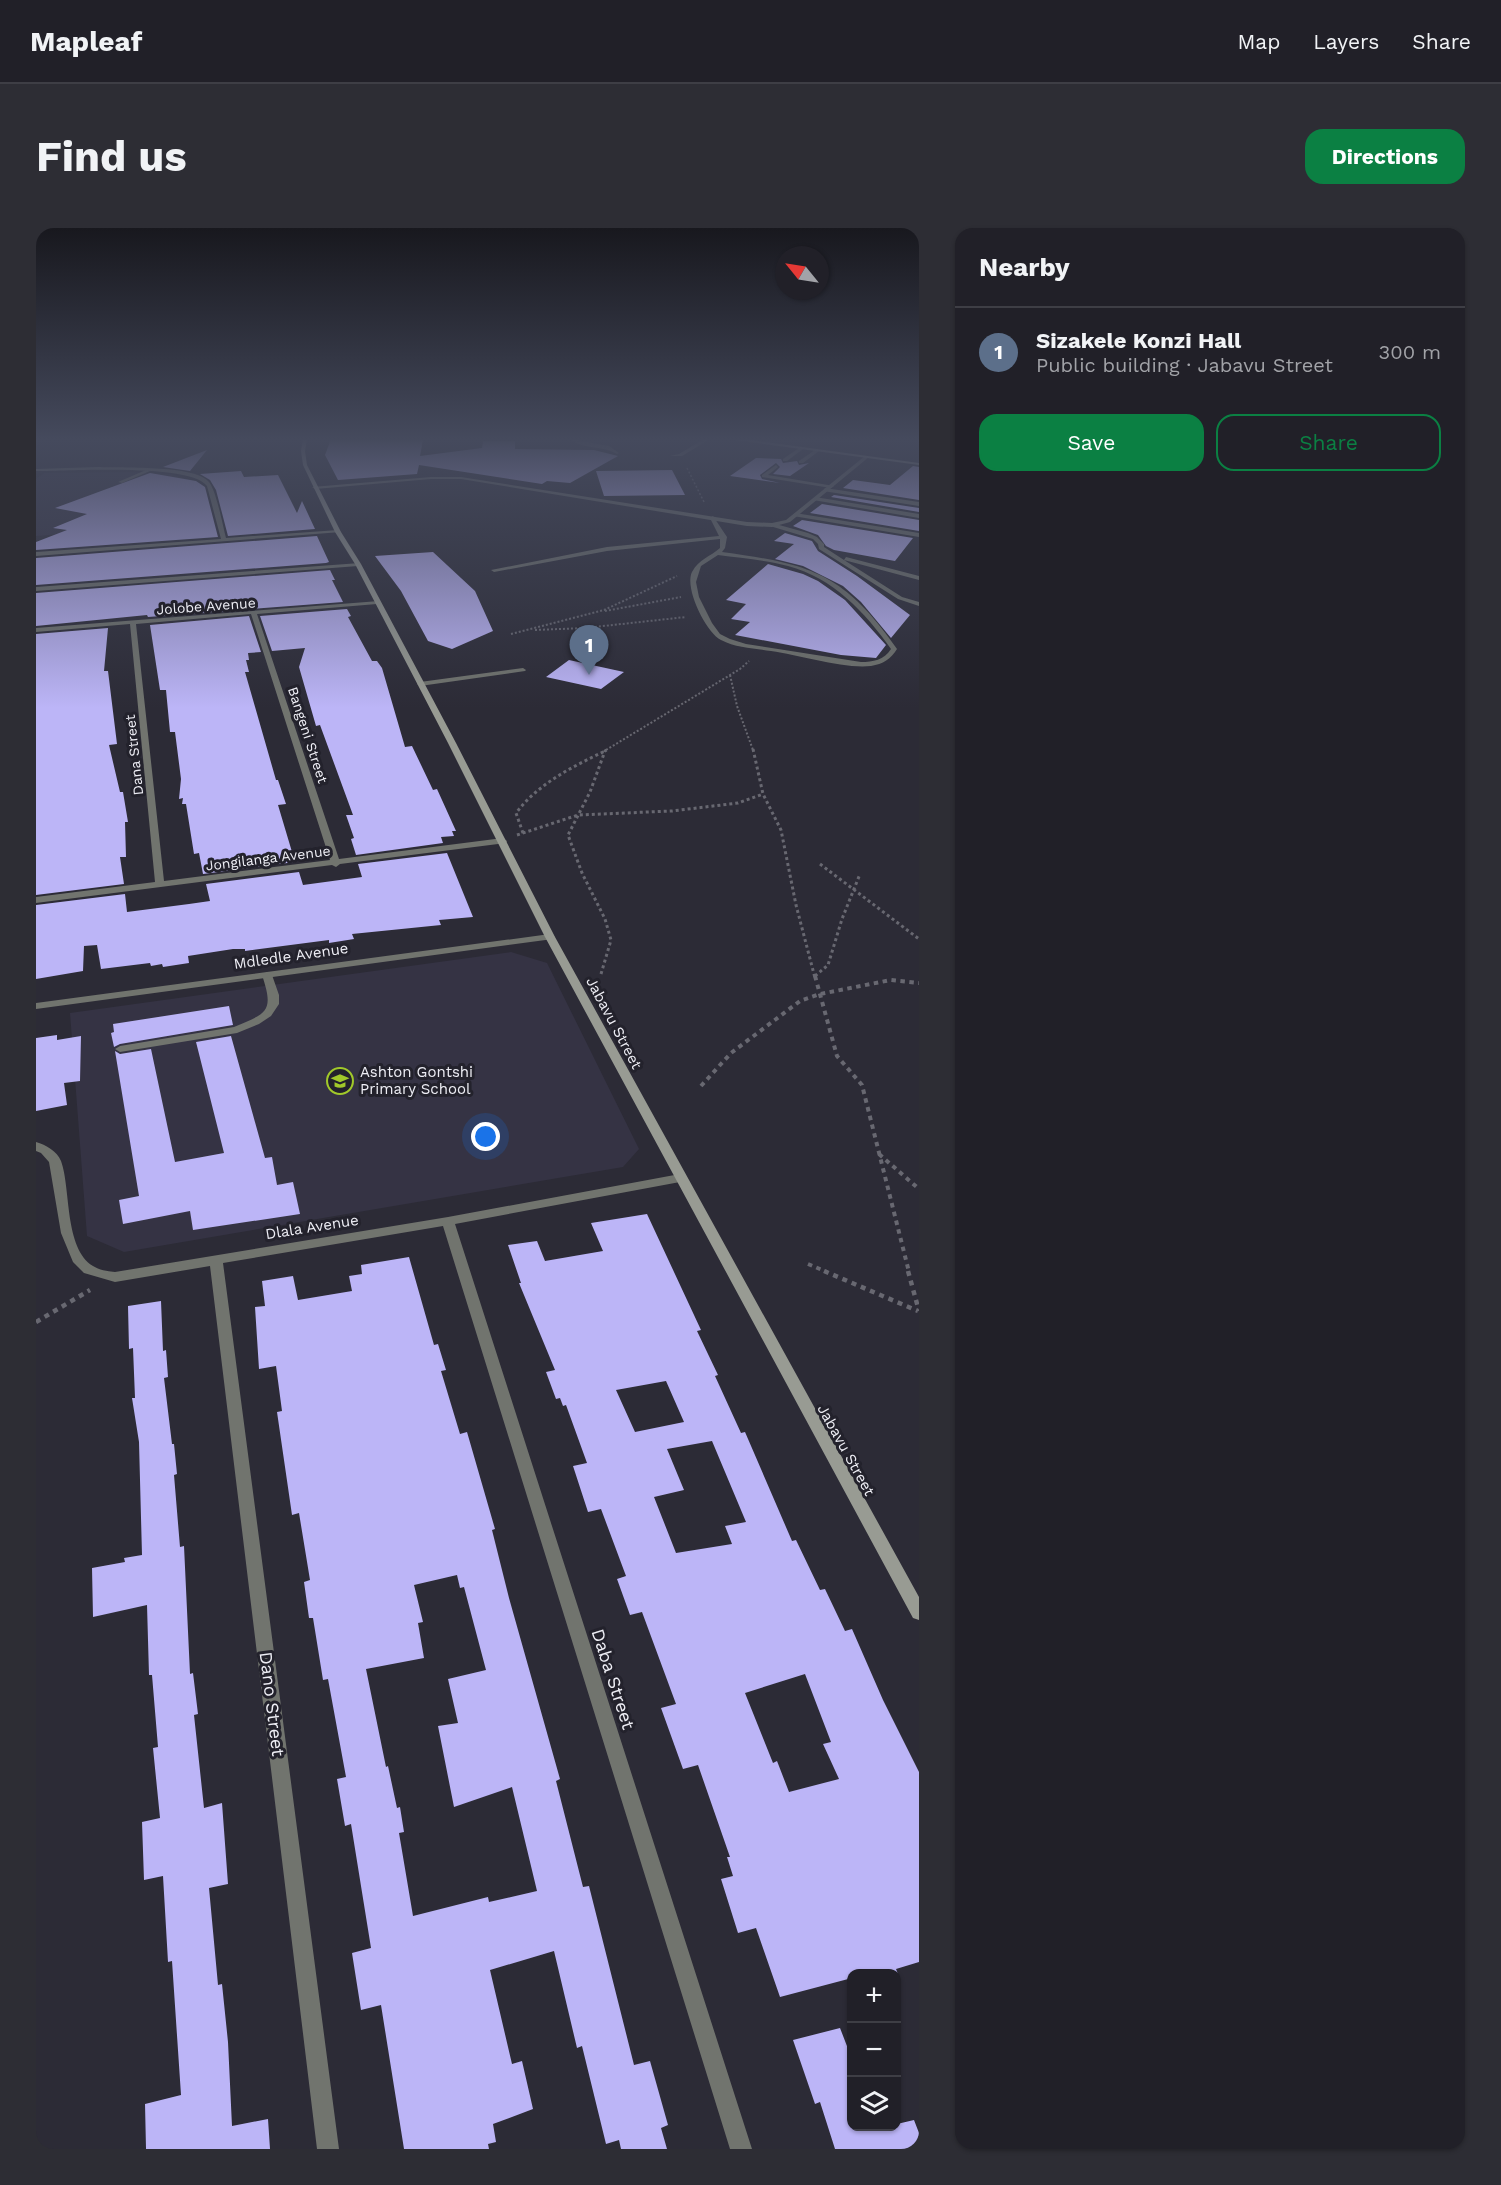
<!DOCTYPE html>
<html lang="en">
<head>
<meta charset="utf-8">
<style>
	:root { --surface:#212028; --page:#2d2d34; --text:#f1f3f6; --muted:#a2a3a8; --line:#3e3e45; --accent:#0b8043 }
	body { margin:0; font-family:"Work Sans",sans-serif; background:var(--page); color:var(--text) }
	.controls { position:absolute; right:18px; bottom:18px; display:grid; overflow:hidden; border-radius:12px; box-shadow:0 2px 4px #0004 }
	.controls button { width:54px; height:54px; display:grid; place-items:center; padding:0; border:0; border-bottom:2px solid var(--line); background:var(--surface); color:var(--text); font:30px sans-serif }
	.compass { position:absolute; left:739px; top:18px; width:54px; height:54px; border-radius:50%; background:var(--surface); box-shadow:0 2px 4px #0004; rotate:300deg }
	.you { position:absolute; left:450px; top:909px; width:21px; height:21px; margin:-15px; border:4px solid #fff; border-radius:50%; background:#1a73e8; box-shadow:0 0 0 9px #1a73e833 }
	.badge { display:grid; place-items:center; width:39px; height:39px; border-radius:50%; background:var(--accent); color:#fff; font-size:20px; font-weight:700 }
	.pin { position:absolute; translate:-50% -50px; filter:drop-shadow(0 2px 3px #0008) }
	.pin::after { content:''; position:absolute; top:32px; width:21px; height:18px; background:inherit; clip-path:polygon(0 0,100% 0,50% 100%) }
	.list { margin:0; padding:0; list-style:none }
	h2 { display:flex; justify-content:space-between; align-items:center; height:78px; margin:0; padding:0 24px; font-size:26px }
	h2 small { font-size:20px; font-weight:400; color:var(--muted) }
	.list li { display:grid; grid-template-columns:39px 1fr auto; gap:18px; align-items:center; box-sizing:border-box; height:90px; padding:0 24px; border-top:2px solid var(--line) }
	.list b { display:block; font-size:22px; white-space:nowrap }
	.list p { margin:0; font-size:20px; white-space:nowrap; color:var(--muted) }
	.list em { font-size:20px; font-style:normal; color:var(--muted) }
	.actions { display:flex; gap:12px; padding:18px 24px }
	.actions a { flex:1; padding:14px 0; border:2px solid var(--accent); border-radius:18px; text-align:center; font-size:21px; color:var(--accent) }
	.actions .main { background:var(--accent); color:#fff }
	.icon { flex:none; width:33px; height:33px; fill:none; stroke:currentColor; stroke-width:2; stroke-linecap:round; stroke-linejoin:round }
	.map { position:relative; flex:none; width:883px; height:1921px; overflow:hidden; border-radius:18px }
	header { display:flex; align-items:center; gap:36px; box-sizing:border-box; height:84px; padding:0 30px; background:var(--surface); border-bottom:2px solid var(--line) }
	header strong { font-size:28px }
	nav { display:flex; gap:33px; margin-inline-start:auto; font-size:21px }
	.intro { display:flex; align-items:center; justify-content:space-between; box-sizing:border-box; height:144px; padding:0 36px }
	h1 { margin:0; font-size:42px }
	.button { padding:15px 27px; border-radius:18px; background:var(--accent); color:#fff; font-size:21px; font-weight:700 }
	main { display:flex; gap:36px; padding:0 36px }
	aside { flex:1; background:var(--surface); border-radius:18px; box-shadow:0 2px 4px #0004 }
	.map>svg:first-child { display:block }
	.built { fill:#353344 }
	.building { fill:#bcb5f7; fill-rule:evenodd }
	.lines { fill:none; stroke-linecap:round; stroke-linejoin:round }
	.path-far4 { stroke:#686871; stroke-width:1.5; stroke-dasharray:2 2; stroke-linecap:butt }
	.path-far3 { stroke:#686871; stroke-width:2; stroke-dasharray:2 2; stroke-linecap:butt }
	.path-far2 { stroke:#686871; stroke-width:3; stroke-dasharray:3 3; stroke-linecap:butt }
	.path-far1 { stroke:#686871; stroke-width:4; stroke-dasharray:4.5 4.5; stroke-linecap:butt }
	.path { stroke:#686871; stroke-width:4.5; stroke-dasharray:5 5; stroke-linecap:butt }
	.lane { fill:#71746e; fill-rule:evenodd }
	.street { fill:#71746e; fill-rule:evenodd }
	.secondary { fill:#989b93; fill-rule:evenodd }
	.labels { text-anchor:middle; stroke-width:6; stroke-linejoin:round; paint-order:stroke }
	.far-street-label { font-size:14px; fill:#eeeef5; stroke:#23222c }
	.street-label { font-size:15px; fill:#eeeef5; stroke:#23222c }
	.poi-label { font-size:15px; fill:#eeeef5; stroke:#23222c; text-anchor:start }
	.near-street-label { font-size:18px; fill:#eeeef5; stroke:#23222c }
</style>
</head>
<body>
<header>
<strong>Mapleaf</strong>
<nav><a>Map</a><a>Layers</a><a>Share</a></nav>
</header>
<div class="intro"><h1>Find us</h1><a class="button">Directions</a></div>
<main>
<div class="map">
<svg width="883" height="1921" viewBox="0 0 883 1921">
	<rect width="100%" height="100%" fill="#2c2b36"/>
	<path class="built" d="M93,244L134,246L155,252L165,258L134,298L0,308V251L8,245Z
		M475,724L511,735L603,921L587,939L88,1024L51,1008L34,785Z"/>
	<path class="building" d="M295,211L387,212L384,228L446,220L447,213H479V221L558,222L582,228L534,255L511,253L506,256L383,237L381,246L302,252L289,227Z
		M171,222L154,243L127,239Z
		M720,230L745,231L747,235L761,233L763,237L773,235L754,248L737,246L744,239L740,235L724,247L726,251L744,255L694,248Z
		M877,238L883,239V272L807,260L817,252L854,257Z
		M636,242L649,267L568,268L560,243Z
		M205,243L208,249L242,247L261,285L266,273L279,301L192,308L180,262L174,252L164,246Z
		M114,245L160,253L169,259L182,309L0,322V314L31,302L17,300L51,286L19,280Z
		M798,267L883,280V284L795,269Z
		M786,276L883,292V303L774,285Z
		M766,292L877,310L859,333L798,322L790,318L782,307L757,298Z
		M749,305L776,313L782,323L821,348L874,387L855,410L825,374L807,358L767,338L739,331L758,316L738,313Z
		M281,308L293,334L290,335L0,357V330Z
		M397,324L439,363L457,403L416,421L392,413L365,363L339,328Z
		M732,336L767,346L782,353L809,372L850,417L840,430L805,427L699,407L714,394L695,391L710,376L690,372Z
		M294,342L299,352H296L307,374L112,389L111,387L0,398V365Z
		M311,381L315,388L312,389L336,433H341L346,440L369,519L376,518L397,562L401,561L420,603H416L418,608L405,609L407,615L320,627L315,611L318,610L310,587H317L284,497L280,498L263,439L269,420L236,423L224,388Z
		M213,388L225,424L212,425L213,432H210L213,444H209L240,552H242L250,576L242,577L259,634L167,646L163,625L158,626L150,576H146L147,570L143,571L145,551L139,504H134L130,462H124L114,397Z
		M72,400L68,443H72L81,516L73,517L84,564H87L92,594H89L90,629H84L88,656L0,667V406Z
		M533,432L588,444L565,461L510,449Z
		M411,625L437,689L403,692L405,697L316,706L318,711L293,715V712L209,723V721H197L152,728L153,735L127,739L126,736L115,738L114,735L65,741L61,717L48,718L47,743L0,751V677L89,666L91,684L153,676L174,673L170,656L263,644L267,657L326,649L322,636Z
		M193,778L197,797L84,816L78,819L75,805L78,804L77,796Z
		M21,807V812L45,808L44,853L28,855L31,877L0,883V810Z
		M195,808L229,930L236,929L241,957L257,954L264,986L157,1002L154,983L87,996L83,972L103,968L79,823L84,826L115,821L139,934L188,925L160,814Z
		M611,986L665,1102L661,1103L682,1147L679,1148L705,1205L709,1204L756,1313L760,1312L784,1362L789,1361L809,1403L816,1401L847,1472L883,1544V1734L860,1741L862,1746H816V1750L744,1769L720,1700L702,1705L685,1651L697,1648L691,1629H694L662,1537L647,1541L625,1480L640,1476L606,1384L594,1387L581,1351L590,1348L565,1281L552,1284L537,1238L551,1235L530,1177L527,1178L524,1170L520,1171L510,1144L519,1142L483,1055H485L472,1017L501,1013L509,1033L567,1023L555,995ZM630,1153L648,1194L599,1204L580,1162ZM676,1213L710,1294L689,1298L696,1316L640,1325L618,1269L648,1262L631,1221ZM769,1446L795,1514L787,1516L803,1551L753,1564L741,1533L737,1535L709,1465Z
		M373,1029L398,1117L402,1116L410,1142L405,1143L424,1206L431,1204L459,1301L456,1302L473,1370L524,1551L520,1553L547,1659L553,1658L598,1837L614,1833L632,1897L625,1900L631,1921H585L583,1912L570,1916L546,1818L541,1820L518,1723L454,1742L476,1836L486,1833L497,1881L457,1896L460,1914L452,1916L453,1921H368L345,1777L325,1782L316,1725L335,1720L315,1596L309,1598L301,1551L310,1549L292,1451L287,1452L277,1390H273L268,1354L274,1352L263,1285L256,1287L241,1184L246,1183L240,1138L223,1141L219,1079L229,1078L226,1053L257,1048L262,1072L316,1063L313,1048L326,1046L325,1037ZM421,1347L424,1360L428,1359L450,1442L412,1451L422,1495L402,1498L418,1579L476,1559L501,1663L453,1674L452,1669L377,1688L363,1605L368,1604L364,1579L361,1580L352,1538L350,1539L330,1441L388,1430L382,1395L387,1394L378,1357Z
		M125,1073L127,1123L130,1122L132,1149L128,1150L136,1216H138L141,1246L138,1247L144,1319L148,1318L154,1446L157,1445L162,1486L158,1487L168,1580L186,1575L192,1656L173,1660L182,1757L186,1756L192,1814L196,1898L232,1891L234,1921H110L109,1876L145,1867L136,1733L132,1734L127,1648L108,1652L106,1594L124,1590L117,1520L122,1519L116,1447H113L111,1377L57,1389L56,1340L89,1334L88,1330L106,1327L103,1214L96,1170H99L97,1120L93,1121L92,1078Z
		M804,1800L816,1831V1899H861V1896L878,1892L883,1905V1921H799L784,1874L779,1876L757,1812Z"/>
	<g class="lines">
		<path class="path-far4" d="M651,240L668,274"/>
		<path class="path-far3" d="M569,383L645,369
			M499,402L549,400L650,389
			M475,406L568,382L641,348
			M694,447L701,478L717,522
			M570,522L704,441L713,433"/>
		<path class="path-far2" d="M717,521L727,566L745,602L760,677L779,750
			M487,605L480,585C503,555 536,539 569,523
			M481,607L542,587L636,583L702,575L727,566
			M784,636L883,711
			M565,746L575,712L569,691L546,645L532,607L554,564L569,523L572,521
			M779,748L792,737L806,691L824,646"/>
		<path class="path-far1" d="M779,748L801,828L826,857L873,1044
			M665,858L695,825L764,773L784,766L855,752L883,755
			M843,926L883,961
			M772,1036L791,1044"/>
		<path class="path" d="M788,1043L882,1083
			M872,1043L883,1083
			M0,1094L54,1062"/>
		<path class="lane" d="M534,211L573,218L583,225L581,226C566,217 548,222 534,211Z
			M668,211H674L646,228H634L643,226Z
			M763,220L767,221L751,233H747V231Z
			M779,222L783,223L767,235H763V233Z
			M740,237L742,239L732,247L798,258L795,260L726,249V247Z
			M110,242L114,243L86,255L82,254Z
			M789,260L883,274V278L787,263Z
			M779,269L883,286V290L777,272Z
			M759,285L883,305V309L757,288Z
			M677,288L691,309L689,320L686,324C774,336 808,345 861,421C855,431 847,436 835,438C807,441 764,427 735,423C718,420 700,420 685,412C670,404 648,360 656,344C663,331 674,329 684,320V311L571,323L458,344L455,342L571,319L683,308L674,290ZM682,327C705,330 729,332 752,338C797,350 829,384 855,421C848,432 837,434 825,434L710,416L694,411L684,406L676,395L663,369L660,354L665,338Z
			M736,295L772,305L781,309L788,316V319L808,332L810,329L883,348V352L808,332L866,369L883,374V378L862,371L783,321L782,316L777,311L734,298Z
			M487,440L490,442L489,443L384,458L381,456L384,454Z
			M231,744L236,747L243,767V776L235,788L223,796L201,805L84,824L79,821L84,818L198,799C232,785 238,783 226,747Z"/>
		<path class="street" d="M829,228L833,229L754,294L736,299L711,298L425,251H395L279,261L276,259L395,249H425L711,294L736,295L750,292Z
			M62,239C84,240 157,237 172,253C180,260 187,299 190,310L302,302L305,304L0,328V324L185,311L171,258C156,235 29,243 0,243V241Z
			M324,335L322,338L0,363V359Z
			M343,373L341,376L221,386L303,631L467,610L471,613L470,615L304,636L300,639L296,637L0,675V669L119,654L94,396L0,404V400ZM215,386L294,632L128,653L100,396Z
			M514,706L519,709L517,711L0,781V775Z
			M0,914C10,917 21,923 25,933C35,960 28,1020 57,1038C63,1042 71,1043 79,1044L412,989L644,946L648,947L650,950L644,954L419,996L716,1921H694L407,998L187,1035L303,1921H281L174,1038L79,1054L48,1045L37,1034L25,1005L13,934L5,925L0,923Z"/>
		<path class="secondary" d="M267,211H271L269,223L271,237L305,304L325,336L420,515L519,709L883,1369V1392L877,1390L509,709L412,515L319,336L299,304L267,237L265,223Z
			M692,211H707L883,235V237Z"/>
	</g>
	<linearGradient id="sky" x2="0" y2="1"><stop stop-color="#18181e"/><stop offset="0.44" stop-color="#454a5d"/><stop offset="1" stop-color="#454a5d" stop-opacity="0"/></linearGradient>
	<rect width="883" height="480" fill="url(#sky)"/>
	<defs>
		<symbol id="school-ring" viewBox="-11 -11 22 22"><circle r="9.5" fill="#23222c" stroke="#a1c92a" stroke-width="1.5"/><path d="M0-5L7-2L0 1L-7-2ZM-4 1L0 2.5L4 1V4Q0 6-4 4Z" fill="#a1c92a"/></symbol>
	</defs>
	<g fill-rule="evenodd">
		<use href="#school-ring" x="289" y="838" width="30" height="30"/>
	</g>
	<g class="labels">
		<g class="far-street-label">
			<text transform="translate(170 378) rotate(-4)" y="5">Jolobe Avenue</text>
			<text transform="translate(272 507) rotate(72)" y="5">Bangeni Street</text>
			<text transform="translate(98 527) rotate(-96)" y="5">Dana Street</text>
			<text transform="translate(232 630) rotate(-7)" y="5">Jongilanga Avenue</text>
		</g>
		<g class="street-label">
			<text transform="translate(255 728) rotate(-8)" y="5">Mdledle Avenue</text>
			<text transform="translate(578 795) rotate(62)" y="5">Jabavu Street</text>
			<text transform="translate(276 999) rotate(-9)" y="5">Dlala Avenue</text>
			<text transform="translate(810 1222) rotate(61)" y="5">Jabavu Street</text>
		</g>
		<g class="poi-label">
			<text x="324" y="849">Ashton Gontshi<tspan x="324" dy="17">Primary School</tspan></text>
		</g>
		<g class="near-street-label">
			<text transform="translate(577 1451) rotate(72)" y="6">Daba Street</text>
			<text transform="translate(236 1476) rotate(83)" y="6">Dano Street</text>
		</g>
	</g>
</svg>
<div class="controls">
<button>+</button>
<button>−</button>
<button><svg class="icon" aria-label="layers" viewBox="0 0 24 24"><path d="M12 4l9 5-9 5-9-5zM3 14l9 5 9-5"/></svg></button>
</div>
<svg class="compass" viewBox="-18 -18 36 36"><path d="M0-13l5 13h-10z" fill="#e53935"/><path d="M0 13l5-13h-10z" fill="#a2a3a8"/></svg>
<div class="you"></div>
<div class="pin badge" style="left:553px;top:447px;background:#5c6f8a">1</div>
</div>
<aside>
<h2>Nearby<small></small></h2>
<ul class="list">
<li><span class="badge" style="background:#5c6f8a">1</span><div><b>Sizakele Konzi Hall</b><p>Public building · Jabavu Street</p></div><em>300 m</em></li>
</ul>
<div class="actions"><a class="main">Save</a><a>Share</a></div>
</aside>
</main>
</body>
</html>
